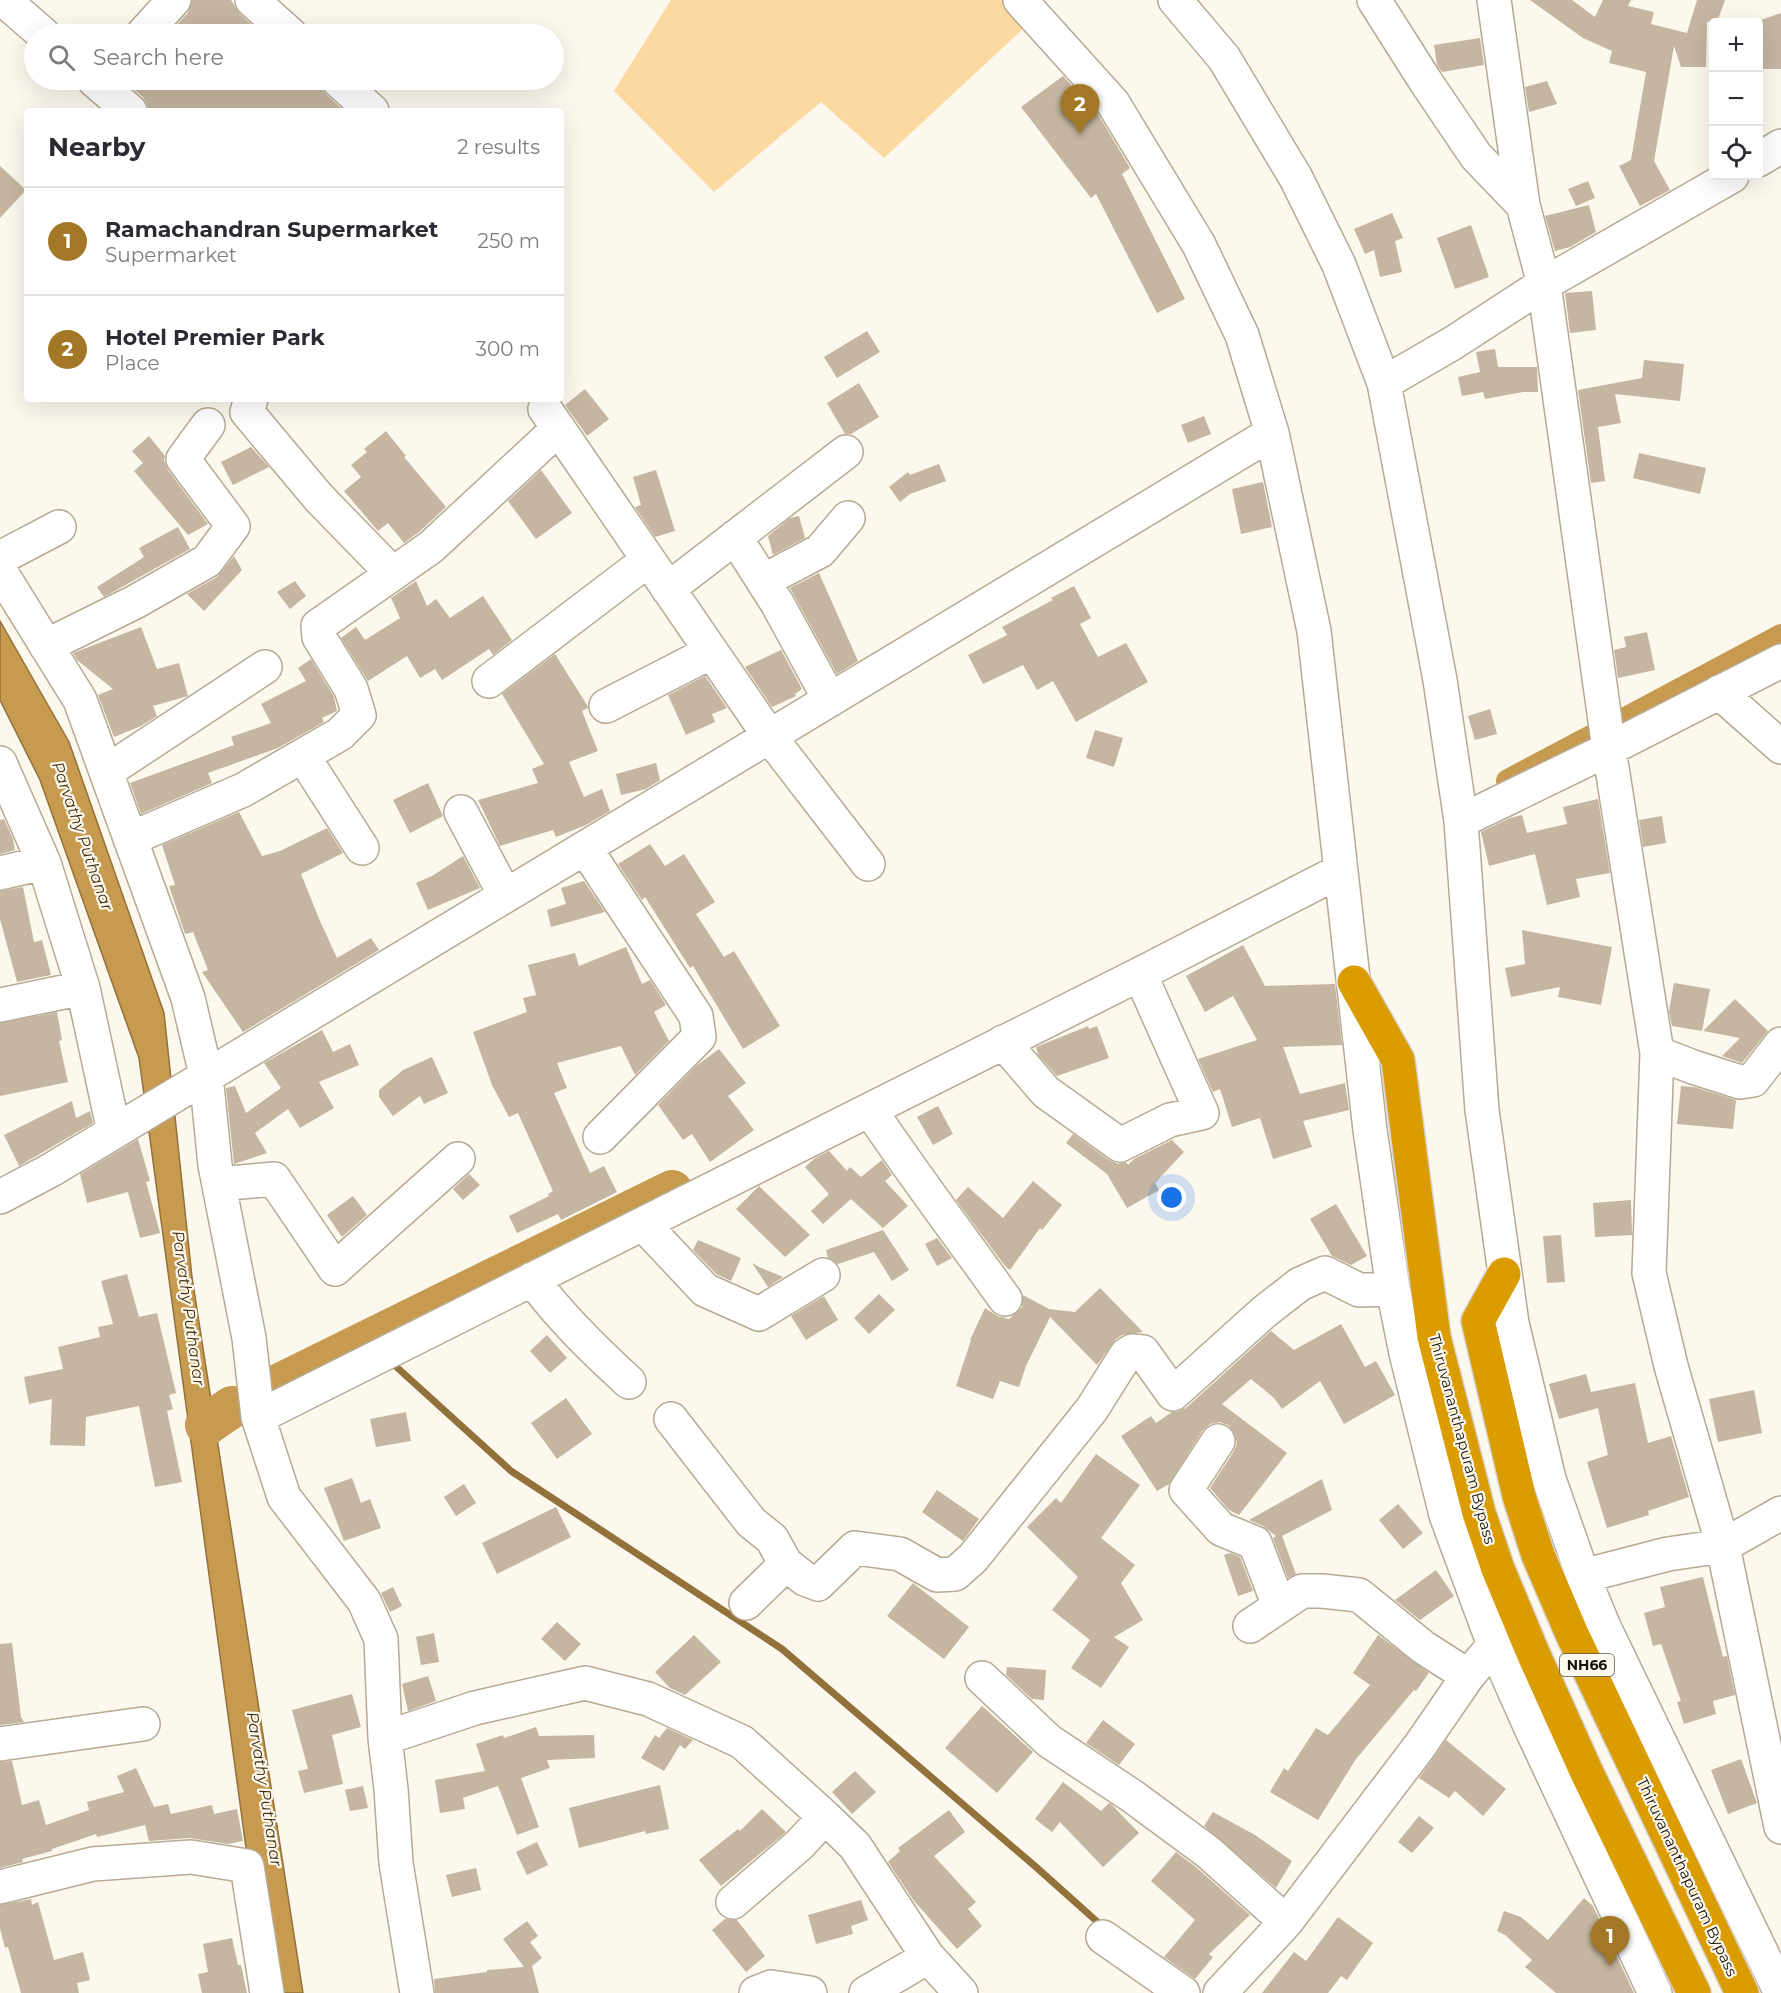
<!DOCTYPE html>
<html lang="en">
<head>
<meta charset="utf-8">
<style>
	:root { --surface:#fff; --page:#f7f7f7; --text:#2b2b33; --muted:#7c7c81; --line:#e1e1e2; --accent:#a27827 }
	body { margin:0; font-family:Montserrat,sans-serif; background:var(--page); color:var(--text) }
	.controls { position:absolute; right:18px; top:18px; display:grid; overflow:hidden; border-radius:6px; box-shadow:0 6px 24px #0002 }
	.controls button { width:54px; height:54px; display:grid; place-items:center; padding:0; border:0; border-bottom:2px solid var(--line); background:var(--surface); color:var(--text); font:30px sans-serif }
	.you { position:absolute; left:1172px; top:1198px; width:21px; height:21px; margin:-15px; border:4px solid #fff; border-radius:50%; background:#1a73e8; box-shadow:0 0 0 9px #1a73e833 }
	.badge { display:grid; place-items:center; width:39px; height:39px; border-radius:50%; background:var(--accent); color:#fff; font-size:20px; font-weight:700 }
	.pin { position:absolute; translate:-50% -50px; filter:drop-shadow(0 2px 3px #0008) }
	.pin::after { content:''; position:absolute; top:32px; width:21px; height:18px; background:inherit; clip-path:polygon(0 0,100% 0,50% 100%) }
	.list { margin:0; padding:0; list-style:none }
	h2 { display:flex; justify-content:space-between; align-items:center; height:78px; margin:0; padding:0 24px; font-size:26px }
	h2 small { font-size:20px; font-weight:400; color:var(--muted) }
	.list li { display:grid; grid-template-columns:39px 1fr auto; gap:18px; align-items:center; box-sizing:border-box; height:108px; padding:0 24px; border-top:2px solid var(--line) }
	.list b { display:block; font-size:22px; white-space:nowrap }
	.list p { margin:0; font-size:20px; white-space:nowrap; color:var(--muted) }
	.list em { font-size:20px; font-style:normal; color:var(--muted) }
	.icon { flex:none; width:33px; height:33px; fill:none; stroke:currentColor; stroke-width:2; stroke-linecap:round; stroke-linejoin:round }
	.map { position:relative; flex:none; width:1781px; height:1993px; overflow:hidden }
	.search { position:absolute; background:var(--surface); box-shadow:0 6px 24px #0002; left:24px; top:24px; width:540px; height:66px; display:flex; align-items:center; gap:15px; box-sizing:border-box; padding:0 21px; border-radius:33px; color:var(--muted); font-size:22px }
	.panel { position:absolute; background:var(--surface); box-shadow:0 6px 24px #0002; left:24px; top:108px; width:540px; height:294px; border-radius:6px }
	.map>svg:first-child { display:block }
	.green { fill:#fbd9a0 }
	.water { fill:#c79b4f; stroke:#92723a; stroke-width:1.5 }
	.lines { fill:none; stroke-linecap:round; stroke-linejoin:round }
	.stream { stroke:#92723a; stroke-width:7 }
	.canal { stroke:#c79b4f; stroke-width:24 }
	.river { stroke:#c79b4f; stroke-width:42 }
	.building { fill:#c4b6a0 }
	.minor-casing { stroke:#b7a994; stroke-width:36 }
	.highway-casing { stroke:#d5d4d3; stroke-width:36 }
	.minor { stroke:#fff; stroke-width:33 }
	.highway { stroke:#db9c00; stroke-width:33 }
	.labels { text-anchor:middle; stroke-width:4.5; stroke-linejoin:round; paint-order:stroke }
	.shield { fill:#fdf8ee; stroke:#5b574e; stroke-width:1.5 }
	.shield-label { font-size:14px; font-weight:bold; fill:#16120a }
	.street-label { font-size:15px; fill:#16120a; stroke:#fdf8ee }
	.water-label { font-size:16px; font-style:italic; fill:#402d0b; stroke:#fdf8ee }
</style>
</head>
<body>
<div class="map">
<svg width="1781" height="1993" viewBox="0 0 1781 1993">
	<rect width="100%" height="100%" fill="#fdf8ee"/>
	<path class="green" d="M671,0H1019L1038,15L884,158L821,102L714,192L614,91Z"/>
	<path class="water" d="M0,621L69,742L164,1013L192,1277L303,1993H270L252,1892L139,1058L40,780L0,700Z"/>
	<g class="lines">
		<path class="stream" d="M360,1343L370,1346
			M391,1362L511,1471L782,1649L1036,1867L1102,1926"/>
		<path class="canal" d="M1618,723L1781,636
			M1508,781L1591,737"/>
		<path class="river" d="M262,1393L672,1191
			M206,1425L232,1407"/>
	</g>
	<path class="building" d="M192,0H231L240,14L262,34H168L188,13Z
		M1530,0H1572L1595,17L1603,0H1631L1628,6L1654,12L1651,24L1687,33L1697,0H1725L1717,22H1707L1706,67H1681L1674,46L1654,161L1670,190L1640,206L1619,166L1631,160L1646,72L1609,63L1612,51L1583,38Z
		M1781,13V69H1758V21Z
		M1480,38L1484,65L1442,72L1437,65L1434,45Z
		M1063,76L1098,114L1130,168L1122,174L1185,299L1157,313L1096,194L1091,198L1021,107Z
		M122,80H320V86L325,93L344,111H148L147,104L143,97Z
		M1547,81L1557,104L1529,112L1525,87Z
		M0,166L26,190L0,218Z
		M1588,181L1595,198L1576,206L1568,189Z
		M1589,205L1596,232L1570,247L1555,251L1545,216Z
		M1392,213L1403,238L1395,241L1402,272L1380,277L1374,250L1365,254L1354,229Z
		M1471,225L1489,277L1455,289L1437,238Z
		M1592,291L1596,330L1570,333L1565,293Z
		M867,331L880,352L837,378L824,357Z
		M1495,349L1498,367H1537L1538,392H1523L1485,399L1483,392L1462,396L1458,377L1480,372L1476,352Z
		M1644,360L1684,364L1680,401L1615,394L1621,423L1598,427L1605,481L1591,483L1578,390L1642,378Z
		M859,383L879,417L851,434H845L827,403Z
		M585,389L609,419L587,436L565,405Z
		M1204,416L1211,434L1188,443L1181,425Z
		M386,431L406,456L404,457L446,507L419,532L404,543L388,523L378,531L344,491L361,477L351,465L367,452L364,449Z
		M149,436L165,456L164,460L168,470L208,524L188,535L134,471L143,463L132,451Z
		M251,447L269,467L233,485L221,462Z
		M1639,453L1706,468L1700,494L1633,478Z
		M939,464L946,481L910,494L900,502L889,487L908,472L910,475Z
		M541,470L572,513L536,539L508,501Z
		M656,470L675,531L655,537L635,507L641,505L633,477Z
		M1263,482L1272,527L1241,534L1232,489Z
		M799,516L805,538L773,555L768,536L790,518Z
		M178,527L190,549L104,597L97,587L144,557L139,548Z
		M234,556L242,570L204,611L187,594L217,577Z
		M819,573L858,661L837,674L790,588Z
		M295,581L306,596L290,609L277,592Z
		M416,581L427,606L436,599L450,618L483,596L512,640L493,655L489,649L442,680L435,669L420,678L407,656L368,681L341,638L356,627L365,640L400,618L391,598Z
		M1074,586L1091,618L1080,624L1098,657L1126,643L1148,682L1076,722L1053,681L1037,690L1023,665L983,684L968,655L1007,635L1002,627L1053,600L1051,598Z
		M141,627L157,669L179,663L188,696L153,706L157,716L141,726L114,737L98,695L113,689L77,660L73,653Z
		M1647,632L1655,670L1618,678L1614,650L1626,647L1624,637Z
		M781,650L802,689L795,694L796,696L772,707L745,667Z
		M555,654L587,705L588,708L582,711L598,751L569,762L584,797L602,789L610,811L586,825L556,837L553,830L500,846L478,800L538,783L532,769L544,764L502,694Z
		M311,659L334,697L337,711L322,718L324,722L278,748L208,773L212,783L141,814L130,783L234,745L231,737L271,723L261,704L306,681L298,668Z
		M705,676L727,708L712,714L715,722L686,735L668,695Z
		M1490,709L1497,734L1475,740L1468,716Z
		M1095,730L1123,738L1114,767L1086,758Z
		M656,763L660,780L646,789L621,795L616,774Z
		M428,783L443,816L410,833L393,800Z
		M1598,799L1610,873L1576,879L1580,897L1547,905L1535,854L1489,866L1481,832L1510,818L1522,815L1527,833L1567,824L1563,807Z
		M239,812L262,856L280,851L327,828L343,853L301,874L320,921L337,958L371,938L379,950L243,1032L202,972L208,970L193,932L185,934L169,886L175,885L162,845Z
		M1662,816L1666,843L1643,847L1639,820Z
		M4,819L13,839L15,850L0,854V820Z
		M650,844L665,866L684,854L715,902L696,914L724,957L734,951L780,1026L743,1049L693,966L690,968L645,897L642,900L618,864Z
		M463,856L480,888L428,910L416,883L432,876Z
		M584,881L605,912L551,927L547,910L566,904L561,888Z
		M23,887L34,942L42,940L51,975L17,982L0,919V891Z
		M1522,930L1612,947L1601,1005L1558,997L1560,987L1511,997L1505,968L1525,964Z
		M1243,945L1265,986L1335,984L1342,1045L1283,1047L1300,1094L1345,1083L1349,1110L1303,1121L1312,1147L1273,1159L1260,1118L1232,1127L1220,1089L1213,1092L1198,1059L1257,1040L1233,996L1205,1012L1186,976Z
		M626,947L642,984L650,980L666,1005L654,1012L669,1041L635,1075L621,1046L557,1063L567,1088L554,1093L590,1173L604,1166L617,1192L561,1220L558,1214L517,1233L509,1216L549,1196L548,1194L553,1191L518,1113L509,1117L492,1085L473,1032L527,1012L523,998L536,995L528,965L575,953L579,966Z
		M1674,983L1710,989L1702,1031L1672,1026L1669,1011Z
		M1735,999L1768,1031L1742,1063L1722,1056L1740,1038L1703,1031Z
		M57,1012L62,1040L59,1041L68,1082L0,1096V1023Z
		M1088,1026L1089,1029L1097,1026L1109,1058L1057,1076L1038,1055L1036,1047Z
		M322,1030L333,1052L350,1044L359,1065L319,1082L334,1108L300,1128L288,1109L255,1133L267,1153L234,1164L226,1088L235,1086L246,1113L281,1088L264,1063Z
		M719,1049L746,1083L728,1096L754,1130L710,1162L692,1134L683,1140L658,1105L696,1066Z
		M432,1057L448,1093L424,1104L420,1096L393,1116L379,1097V1090L403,1070Z
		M1681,1086L1694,1087L1736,1100L1733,1129L1677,1124Z
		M72,1101L76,1118L90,1111L93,1123L19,1166L4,1135Z
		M938,1106L953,1134L933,1145L917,1117Z
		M1073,1134L1109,1160L1118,1164L1126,1162L1128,1165L1134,1159L1172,1140L1184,1152L1155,1183L1159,1190L1127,1208L1107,1174L1066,1143Z
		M138,1139L150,1181L146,1182L160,1233L140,1238L128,1192L87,1203L80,1174Z
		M829,1151L847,1171L850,1167L861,1177L882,1160L892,1175L885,1181L908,1206L883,1228L851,1199L823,1224L811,1211L829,1194L805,1167L815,1158Z
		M469,1174L480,1185L463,1200L453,1189Z
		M1033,1181L1062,1205L1042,1230L1040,1228L1010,1270L1005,1266L956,1200L968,1187L1003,1218Z
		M759,1186L810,1235L785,1257L736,1209Z
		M353,1196L367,1215L342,1237L327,1215Z
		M1631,1200L1632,1235L1595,1237L1593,1203Z
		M1336,1204L1367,1256L1351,1265L1332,1256L1310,1219Z
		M883,1230L909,1270L892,1281L874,1252L838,1264L828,1258L826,1250Z
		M1561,1235L1565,1282L1547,1283L1543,1236Z
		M937,1238L952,1258L937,1266L925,1244Z
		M698,1240L741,1258L731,1281L716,1274L693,1250Z
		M752,1263L759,1267L783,1277L768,1287Z
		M127,1274L139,1317L157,1313L176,1393L169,1395L173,1409L167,1411L182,1482L155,1487L139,1406L86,1417L85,1446L50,1445L52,1399L29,1404L24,1377L63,1369L58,1347L100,1337L98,1327L113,1324L101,1281Z
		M1100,1288L1143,1332L1122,1335L1116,1339L1097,1365L1050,1317L1026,1366L1019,1387L1000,1381L993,1399L956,1386L971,1340H970L985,1308L997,1316L1009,1319L1022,1307L1023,1295L1049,1309L1075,1312Z
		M879,1294L895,1310L869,1334L854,1318Z
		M824,1296L838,1320L806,1340L791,1316Z
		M1341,1324L1365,1367L1376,1361L1395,1395L1344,1424L1320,1381L1282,1409L1274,1398L1251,1379L1222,1404L1287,1453L1239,1515L1229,1510L1210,1488L1234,1451L1237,1443L1234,1432L1228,1425L1220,1422L1210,1424L1203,1430L1169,1484L1157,1491L1121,1436L1151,1416L1156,1423L1172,1412H1177L1186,1408L1271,1331L1294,1350Z
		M547,1335L567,1358L550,1373L530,1351Z
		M1586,1374L1591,1392L1635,1383L1648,1443L1671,1436L1689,1497L1648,1511L1649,1515L1607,1528L1587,1462L1608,1455L1598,1408L1559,1419L1549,1384Z
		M1754,1390L1762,1433L1718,1442L1709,1399Z
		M566,1398L592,1434L557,1459L531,1423Z
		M406,1412L411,1441L376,1447L370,1419Z
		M1096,1454L1140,1485L1101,1538L1135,1565L1121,1583L1143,1620L1114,1637L1129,1647L1101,1688L1071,1668L1090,1640L1052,1610L1078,1577L1027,1527L1056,1498L1061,1503Z
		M352,1478L361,1503L370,1499L381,1528L344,1541L324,1488Z
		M1322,1479L1332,1510L1282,1536L1296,1574L1288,1578L1273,1538L1276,1536L1263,1526L1249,1520Z
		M464,1484L476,1503L456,1516L444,1497Z
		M937,1490L979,1519L963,1541L922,1512Z
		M1398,1504L1423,1533L1403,1549L1379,1520Z
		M556,1507L571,1537L497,1574L482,1543Z
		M1230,1553L1240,1557L1253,1591L1238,1596L1224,1555Z
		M1436,1570L1454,1596L1420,1620L1395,1600Z
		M1703,1577L1723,1657L1727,1656L1735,1695L1713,1701L1716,1714L1684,1724L1677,1702L1681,1701L1661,1644L1653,1646L1644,1613L1665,1607L1660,1587Z
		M913,1583L969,1627L944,1659L887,1616Z
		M393,1587L402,1606L390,1612L381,1593Z
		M557,1622L581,1644L565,1661L541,1639Z
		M434,1633L439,1662L421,1665L416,1637Z
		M694,1635L721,1662L685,1695L670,1688L655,1672Z
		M1378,1635L1429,1673L1416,1691L1414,1690L1356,1759L1318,1820L1270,1792L1284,1768L1288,1771L1316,1728L1328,1735L1370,1685L1353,1673Z
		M12,1643L21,1717L24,1722L0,1725V1644Z
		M1007,1667L1046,1670L1044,1700L1032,1699L1006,1675Z
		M428,1676L436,1701L408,1711L402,1684Z
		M352,1694L361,1727L332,1735L343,1784L304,1793L298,1771L308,1769L292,1710Z
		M982,1706L1033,1752L997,1793L945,1748Z
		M1103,1720L1135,1744L1119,1765L1086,1743Z
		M536,1727L539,1736L594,1735L595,1758L547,1760L550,1768L521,1778L539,1827L517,1835L498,1786L463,1798L465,1809L440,1813L435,1780L485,1771L476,1744L503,1735L504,1738Z
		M667,1728L693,1740L685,1749L680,1745L664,1771L641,1758L655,1735L659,1738Z
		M1446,1740L1506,1789L1483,1816L1455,1791L1449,1798L1419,1778Z
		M1741,1759L1757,1803L1728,1814L1711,1770Z
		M12,1761L22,1805L39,1800L46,1825L89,1810L87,1802L124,1792L117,1776L136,1768L154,1807L168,1804L171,1814L212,1805L214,1814L237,1809L243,1841L228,1844L190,1838L149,1841L145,1825L97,1837L96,1834L52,1849V1851L22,1859L23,1862L0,1868V1762Z
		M855,1771L876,1792L852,1814L832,1792Z
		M1063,1782L1101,1811L1109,1803L1111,1804L1139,1833L1103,1867L1060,1822L1052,1832L1035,1819Z
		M660,1785L669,1829L646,1834L645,1831L579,1848L569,1808Z
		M363,1786L368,1808L350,1811L345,1790Z
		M762,1809L786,1832L721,1886L699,1860L738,1829L740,1831Z
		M949,1810L965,1832L934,1856L976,1902L968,1909L982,1926L957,1949L914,1901L888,1862L900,1851L898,1848Z
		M1213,1812L1255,1835L1292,1861L1276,1888L1204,1826Z
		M1419,1816L1434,1828L1412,1853L1398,1842Z
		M537,1842L548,1865L527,1875L516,1852Z
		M1176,1852L1196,1867L1250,1915L1209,1954L1213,1957L1195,1979L1164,1957L1195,1920L1151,1881Z
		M476,1868L481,1890L452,1897L446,1875Z
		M1584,1898L1593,1906L1634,1993H1556L1525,1967L1532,1960L1505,1935L1497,1931L1504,1911L1521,1917L1548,1940Z
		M31,1899L32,1905L38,1902L54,1960L83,1952L90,1980L77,1983L79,1993H21L8,1947L5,1948L0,1928V1905Z
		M861,1900L868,1920L851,1926L853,1934L816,1944L808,1915Z
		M1338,1917L1373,1943L1347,1980L1341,1976L1328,1993H1262L1294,1952L1306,1961Z
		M725,1919L737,1920L765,1956L746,1972L712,1930Z
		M527,1921L538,1936L530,1942L542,1958L532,1966L539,1993H435L434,1979L487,1972V1970L524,1967L503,1939Z
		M232,1938L238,1965H241L247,1993H202L198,1974L208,1972L203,1944Z"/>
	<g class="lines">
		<defs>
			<path id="minor" d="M4,0L43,34
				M252,0L290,34
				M1020,0L1113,103L1199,245L1242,335L1272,433L1314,631L1370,1130L1393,1289L1406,1353L1446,1515L1494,1645L1530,1726L1655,1993
				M1175,0L1224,58L1296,178L1339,265L1384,383L1440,680L1461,821L1482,1110L1512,1323L1549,1479L1583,1576L1604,1627L1781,1993
				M1374,0L1426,82L1476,156L1523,205
				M1494,0L1523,205L1544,284L1609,749L1657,1053L1649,1273L1671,1366L1723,1546L1781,1827
				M143,34L174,0
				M94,80L130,111
				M338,80L372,111
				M1758,160L1781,146
				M1384,383L1453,343L1544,284L1732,176
				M251,399L247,412L319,498L392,573
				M545,409L770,737L868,864
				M735,537L777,603L830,700
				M0,558L59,527
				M0,571L80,700L188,998L206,1075L215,1165L249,1338L258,1417L284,1497L364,1601L381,1639L385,1738L391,1789L396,1863L417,1993
				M763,581L820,551L848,518
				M668,589L846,452
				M46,646L135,602L207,561L233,526L183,459L208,425
				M489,681L648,560
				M1719,692L1781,747
				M606,706L711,652
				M303,756L362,848
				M0,763L44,863L83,988L114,1132
				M106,772L265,667
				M461,812L505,895
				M1461,821L1609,749L1781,661
				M130,839L243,790L340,734L359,715L351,689L319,637L318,626L431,547L558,429
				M585,848L696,1016L699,1037L600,1137
				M0,873L44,863
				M0,1005L83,988
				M1003,1042L1046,1092L1120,1145L1170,1120L1202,1113L1140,974
				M1657,1053L1693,1067L1740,1082L1753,1080L1781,1044
				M870,1110C913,1174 960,1236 1005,1299
				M219,1184L274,1179L335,1269L458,1159
				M0,1197L51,1170L114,1132L1272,433
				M643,1224L705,1290L759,1314L823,1275
				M532,1279C560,1317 594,1350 629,1382
				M258,1417L1140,974L1340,871
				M671,1419L751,1522L772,1539L786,1564
				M1218,1441L1186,1490L1221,1529L1255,1543L1279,1606
				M1583,1576L1668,1554L1723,1546L1781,1513
				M746,1603L786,1564L805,1579L818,1584L855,1548L900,1554L937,1575L955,1574L973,1558L1092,1409L1126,1355L1132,1351L1143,1352L1173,1394L1264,1312L1300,1284L1325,1273L1359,1290L1393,1289
				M1250,1626L1302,1591H1322L1359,1595L1423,1647L1468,1676
				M982,1678L1049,1741L1132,1796L1208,1852L1286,1922
				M385,1738L475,1708L585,1683L648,1699L742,1742L825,1817L855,1846L928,1957L961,1993
				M0,1744L143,1724
				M0,1887L93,1864L191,1857L247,1866L267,1993
				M733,1902L799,1845L825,1817
				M1103,1937L1183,1993
				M756,1993L771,1987L810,1993
				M866,1993L928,1957
				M1220,1993L1286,1922L1419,1747L1468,1676L1494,1645"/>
			<path id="highway" d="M1354,982L1398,1060L1434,1337L1479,1513L1498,1569L1533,1653L1587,1773L1694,1993
				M1504,1274L1478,1321L1519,1496L1538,1555L1572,1634L1742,1993"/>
		</defs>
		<use href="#minor" class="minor-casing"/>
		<use href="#highway" class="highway-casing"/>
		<use href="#minor" class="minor"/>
		<use href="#highway" class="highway"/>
	</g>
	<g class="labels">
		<rect class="shield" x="1560" y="1654" width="54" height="22" rx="4.5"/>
		<g class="shield-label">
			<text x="1587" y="1670">NH66</text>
		</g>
		<g class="street-label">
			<text transform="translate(1462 1439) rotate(75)" y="5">Thiruvananthapuram Bypass</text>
			<text transform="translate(1687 1877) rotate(65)" y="5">Thiruvananthapuram Bypass</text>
		</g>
		<g class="water-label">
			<text transform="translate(83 836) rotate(71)" y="6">Parvathy Puthanar</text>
			<text transform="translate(189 1308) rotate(82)" y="6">Parvathy Puthanar</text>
			<text transform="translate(265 1789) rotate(81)" y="6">Parvathy Puthanar</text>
		</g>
	</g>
</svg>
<div class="controls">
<button>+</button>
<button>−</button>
<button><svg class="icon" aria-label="locate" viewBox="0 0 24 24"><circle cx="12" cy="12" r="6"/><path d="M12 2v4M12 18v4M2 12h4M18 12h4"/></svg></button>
</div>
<div class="you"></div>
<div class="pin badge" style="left:1610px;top:1966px">1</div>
<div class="pin badge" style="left:1080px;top:134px">2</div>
<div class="search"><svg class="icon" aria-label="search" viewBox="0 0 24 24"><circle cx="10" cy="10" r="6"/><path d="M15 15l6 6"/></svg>Search here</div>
<section class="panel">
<h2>Nearby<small>2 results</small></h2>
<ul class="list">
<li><span class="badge">1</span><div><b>Ramachandran Supermarket</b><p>Supermarket</p></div><em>250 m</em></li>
<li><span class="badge">2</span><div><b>Hotel Premier Park</b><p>Place</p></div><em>300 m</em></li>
</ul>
</section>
</div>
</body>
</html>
